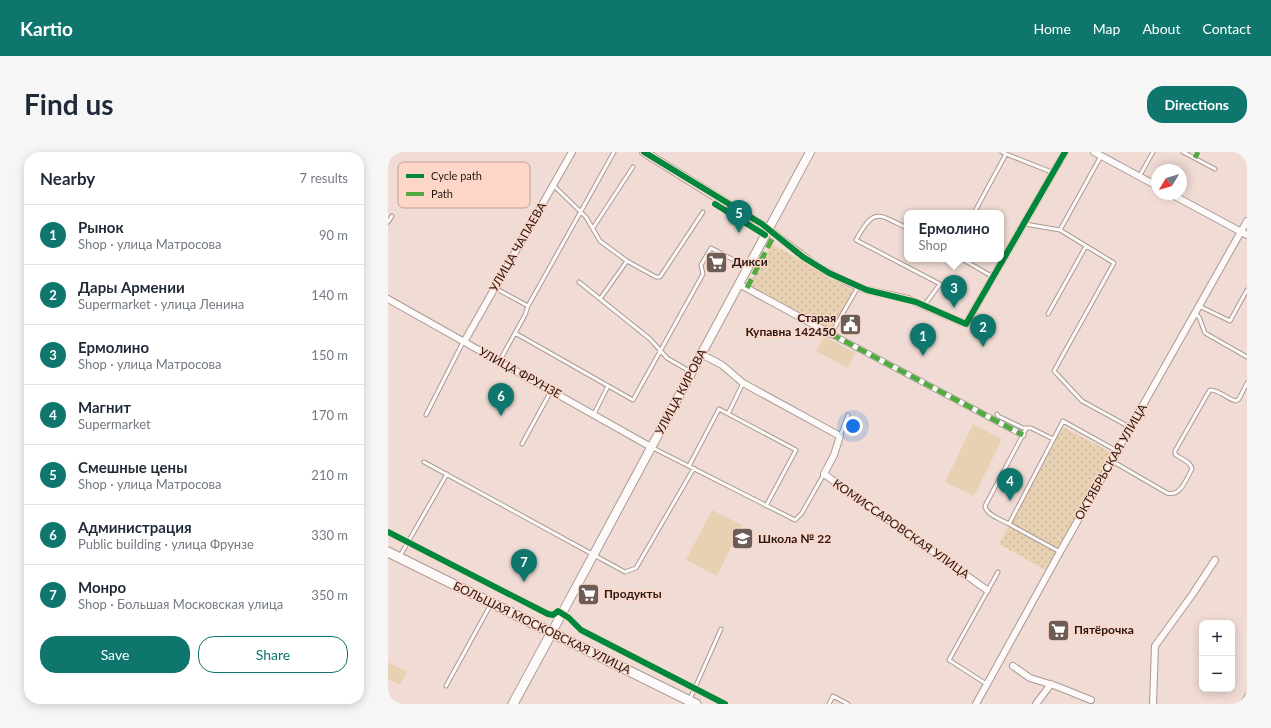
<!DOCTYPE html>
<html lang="en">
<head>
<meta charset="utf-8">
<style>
	:root { --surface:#fff; --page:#f6f6f7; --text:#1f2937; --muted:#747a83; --line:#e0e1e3; --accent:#0f766e }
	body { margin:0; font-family:Lato,sans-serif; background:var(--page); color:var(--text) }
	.controls { position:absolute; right:12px; bottom:12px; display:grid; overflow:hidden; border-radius:8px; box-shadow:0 2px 10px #0003 }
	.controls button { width:36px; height:36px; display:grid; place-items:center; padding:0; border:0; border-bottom:1px solid var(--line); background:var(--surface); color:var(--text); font:20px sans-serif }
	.compass { position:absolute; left:763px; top:12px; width:36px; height:36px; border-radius:50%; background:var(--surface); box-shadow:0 2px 10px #0003; rotate:232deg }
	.you { position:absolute; left:465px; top:274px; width:14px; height:14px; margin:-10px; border:3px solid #fff; border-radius:50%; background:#1a73e8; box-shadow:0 0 0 6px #1a73e833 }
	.badge { display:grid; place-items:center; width:26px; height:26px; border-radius:50%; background:var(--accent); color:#fff; font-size:13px; font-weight:700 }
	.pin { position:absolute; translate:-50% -33px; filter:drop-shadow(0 1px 2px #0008) }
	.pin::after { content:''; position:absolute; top:21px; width:14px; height:12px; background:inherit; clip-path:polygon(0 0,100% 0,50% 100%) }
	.popup { position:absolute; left:516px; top:58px; width:100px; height:52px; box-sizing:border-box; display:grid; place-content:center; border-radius:8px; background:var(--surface); filter:drop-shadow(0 1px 3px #0005); font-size:13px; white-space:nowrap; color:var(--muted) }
	.popup b { font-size:15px; color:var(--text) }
	.popup::after { content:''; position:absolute; left:50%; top:100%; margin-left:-8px; border:8px solid transparent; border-top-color:var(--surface) }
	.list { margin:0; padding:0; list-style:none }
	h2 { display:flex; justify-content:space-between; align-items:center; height:52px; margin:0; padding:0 16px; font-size:17px }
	h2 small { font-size:13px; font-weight:400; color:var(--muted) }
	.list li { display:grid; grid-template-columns:26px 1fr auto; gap:12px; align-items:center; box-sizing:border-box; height:60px; padding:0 16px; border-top:1px solid var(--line) }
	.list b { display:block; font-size:15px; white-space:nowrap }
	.list p { margin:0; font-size:13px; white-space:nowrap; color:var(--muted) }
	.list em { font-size:13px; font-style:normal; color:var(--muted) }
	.actions { display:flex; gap:8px; padding:12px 16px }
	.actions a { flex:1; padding:9px 0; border:1px solid var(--accent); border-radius:16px; text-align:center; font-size:14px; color:var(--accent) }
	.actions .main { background:var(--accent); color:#fff }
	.map { position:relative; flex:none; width:859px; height:552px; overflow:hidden; border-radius:16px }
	header { display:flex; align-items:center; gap:24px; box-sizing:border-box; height:56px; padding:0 20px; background:var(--accent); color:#fff }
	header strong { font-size:19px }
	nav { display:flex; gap:22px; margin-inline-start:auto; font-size:14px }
	.intro { display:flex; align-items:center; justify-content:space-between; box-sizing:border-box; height:96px; padding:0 24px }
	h1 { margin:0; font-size:28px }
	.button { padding:10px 18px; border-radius:16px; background:var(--accent); color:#fff; font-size:14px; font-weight:700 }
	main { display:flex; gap:24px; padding:0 24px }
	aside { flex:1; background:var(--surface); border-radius:16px; box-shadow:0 2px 10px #0003 }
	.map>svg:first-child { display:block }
	.green { fill:url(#green-dots) }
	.pitch { fill:#e8d1b2 }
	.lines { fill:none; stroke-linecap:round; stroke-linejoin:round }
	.service-casing { stroke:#a99a94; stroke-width:5 }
	.pedestrian-casing { stroke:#a99a94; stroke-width:7 }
	.minor-casing { stroke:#a99a94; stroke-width:8 }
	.tertiary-casing { stroke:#a99a94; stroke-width:10 }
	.secondary-casing { stroke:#a99a94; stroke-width:11 }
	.service { stroke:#fdfaf9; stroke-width:3 }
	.pedestrian { stroke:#fdfaf9; stroke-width:5 }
	.minor { stroke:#fdfaf9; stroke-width:6 }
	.tertiary { stroke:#fdfaf9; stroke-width:8 }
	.secondary { stroke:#fdfaf9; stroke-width:9 }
	.quiet { stroke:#53a942; stroke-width:5; stroke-dasharray:10 5; stroke-linecap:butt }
	.cycleway-casing { stroke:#fdd6c7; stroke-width:8 }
	.cycleway { stroke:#00873e; stroke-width:6 }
	.labels { text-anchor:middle; stroke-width:3; stroke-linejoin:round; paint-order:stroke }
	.street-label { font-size:12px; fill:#251813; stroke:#fdd6c7 }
	.poi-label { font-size:12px; font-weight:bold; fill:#251813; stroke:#fdd6c7; text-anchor:start }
	.key { fill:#fdd6c7; stroke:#bc9d91; stroke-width:1 }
	.key-label { font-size:11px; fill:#251813 }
</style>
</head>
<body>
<header>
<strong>Kartio</strong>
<nav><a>Home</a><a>Map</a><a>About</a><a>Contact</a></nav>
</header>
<div class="intro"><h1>Find us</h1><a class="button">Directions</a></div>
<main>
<aside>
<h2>Nearby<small>7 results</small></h2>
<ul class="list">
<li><span class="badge">1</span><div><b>Рынок</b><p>Shop · улица Матросова</p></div><em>90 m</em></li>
<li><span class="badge">2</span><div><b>Дары Армении</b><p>Supermarket · улица Ленина</p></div><em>140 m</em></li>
<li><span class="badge">3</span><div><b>Ермолино</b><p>Shop · улица Матросова</p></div><em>150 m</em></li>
<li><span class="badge">4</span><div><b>Магнит</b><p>Supermarket</p></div><em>170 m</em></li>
<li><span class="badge">5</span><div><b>Смешные цены</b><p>Shop · улица Матросова</p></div><em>210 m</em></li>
<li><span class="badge">6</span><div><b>Администрация</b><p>Public building · улица Фрунзе</p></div><em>330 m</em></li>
<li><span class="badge">7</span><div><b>Монро</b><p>Shop · Большая Московская улица</p></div><em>350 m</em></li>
</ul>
<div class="actions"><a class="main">Save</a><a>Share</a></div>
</aside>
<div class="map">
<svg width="859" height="552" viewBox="0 0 859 552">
	<defs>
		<pattern id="green-dots" width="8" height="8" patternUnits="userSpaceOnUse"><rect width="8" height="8" fill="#e8d1b2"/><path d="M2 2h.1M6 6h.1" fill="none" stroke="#c7b398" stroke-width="1.8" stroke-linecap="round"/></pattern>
	</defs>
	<rect width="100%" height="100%" fill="#f0dcd4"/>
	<path class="green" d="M384,92L466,139L443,178L361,133Z
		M675,275L724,301L657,418L611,392Z"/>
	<path class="pitch" d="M436,184L467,201L460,216L428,199Z
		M585,272L614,287L586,344L557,330Z
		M324,358L354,373L329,424L298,408Z
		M0,510L19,520L12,533L0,527Z"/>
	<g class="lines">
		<defs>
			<path id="service" d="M795,0L827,17
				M618,2L666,21
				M751,25L765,0
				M165,33L198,65L212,89L239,109L268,125H272L315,60
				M586,61L618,2L614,0
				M0,70L4,64
				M637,72L672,78L726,111L666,219L694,249L736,272L742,278
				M205,76L245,15
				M519,76C490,62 486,55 468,88L552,132L538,151
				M672,78L713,4
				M574,107L605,125
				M191,130L262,187L279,206L303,220
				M107,136L140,154
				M212,147L239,109
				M811,154L842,169L859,138
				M660,162L698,94
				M807,162L811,165L817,181L859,205
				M127,181L245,248L315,122L313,113L323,96L359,115
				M443,182L470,135
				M111,210L137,163L140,154L226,0
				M206,262L220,234
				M340,262L355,231
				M609,262L610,264L635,276H643L665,287
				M38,263L75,190
				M452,284L460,263
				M134,292L163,239
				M265,296L407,368L414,361L436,322
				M724,309L779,341C793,345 798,327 804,317C803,309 792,307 787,302V299L820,241L822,238C832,238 839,247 848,249L851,247L859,231
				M36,310L237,420L248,416L306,316
				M301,314L331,257L408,298L378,354
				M621,372C614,368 598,363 597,354L638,277
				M672,400L621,372L675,269L729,299
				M12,404L59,322
				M600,533L561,508L610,420
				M58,534L103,452
				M302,547L333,477
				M441,552L445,544L460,552
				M854,552L859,543"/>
			<path id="pedestrian" d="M443,182L635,283"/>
			<path id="minor" d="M706,0L769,34
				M783,42L859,83
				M380,77L429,114L461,131L479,138L520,147L578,172L677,0
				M351,132L443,182
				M0,147L263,295
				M76,190L184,0
				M313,202L334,213L355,231L452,284L446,303L436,322L599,438
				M625,514L642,526L668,534L703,548
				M588,552L672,400L859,69
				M648,552L663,532
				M765,552L767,494L804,443L827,408"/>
			<path id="tertiary" d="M256,0L380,77
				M164,480L422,0"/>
			<path id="secondary" d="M0,400L308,552
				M125,552L164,480"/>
		</defs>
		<use href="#service" class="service-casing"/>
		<use href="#pedestrian" class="pedestrian-casing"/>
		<use href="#minor" class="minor-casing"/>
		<use href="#tertiary" class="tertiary-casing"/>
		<use href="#secondary" class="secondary-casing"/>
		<use href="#service" class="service"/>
		<use href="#pedestrian" class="pedestrian"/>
		<use href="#minor" class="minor"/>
		<use href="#tertiary" class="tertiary"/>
		<use href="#secondary" class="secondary"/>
		<path class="quiet" d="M807,6L810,0
			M359,136L384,87
			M443,182L635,283"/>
		<defs>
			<path id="cycleway" d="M256,0L374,72L415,105L441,121L479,138L528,150L578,172L677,0
				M327,52L377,83
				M0,380L160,462L165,463L170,459L181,466L193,478L337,552"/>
		</defs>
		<use href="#cycleway" class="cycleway-casing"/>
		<use href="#cycleway" class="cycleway"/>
	</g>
	<defs>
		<symbol id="supermarket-square" viewBox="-11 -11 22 22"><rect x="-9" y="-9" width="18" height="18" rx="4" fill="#6c5d57" stroke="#fdd6c7"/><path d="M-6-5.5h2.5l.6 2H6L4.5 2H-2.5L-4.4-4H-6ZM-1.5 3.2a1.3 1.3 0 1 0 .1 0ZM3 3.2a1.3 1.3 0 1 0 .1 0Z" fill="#fff"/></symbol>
		<symbol id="civic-square" viewBox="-11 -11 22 22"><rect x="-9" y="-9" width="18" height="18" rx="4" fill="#6c5d57" stroke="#fdd6c7"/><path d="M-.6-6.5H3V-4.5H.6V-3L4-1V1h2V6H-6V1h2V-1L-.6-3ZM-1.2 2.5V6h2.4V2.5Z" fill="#fff"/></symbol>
		<symbol id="school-square" viewBox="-11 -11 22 22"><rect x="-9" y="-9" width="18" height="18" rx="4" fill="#6c5d57" stroke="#fdd6c7"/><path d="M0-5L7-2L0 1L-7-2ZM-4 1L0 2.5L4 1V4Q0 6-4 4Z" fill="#fff"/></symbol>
	</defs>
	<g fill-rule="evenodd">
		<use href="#supermarket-square" x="316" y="98" width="25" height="25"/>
		<use href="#civic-square" x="450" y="160" width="25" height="25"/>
		<use href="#school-square" x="342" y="374" width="25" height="25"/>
		<use href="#supermarket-square" x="188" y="430" width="25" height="25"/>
		<use href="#supermarket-square" x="658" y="466" width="25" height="25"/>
	</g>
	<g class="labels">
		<g class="street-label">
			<text transform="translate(130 95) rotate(-60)" y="4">УЛИЦА ЧАПАЕВА</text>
			<text transform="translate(132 221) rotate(29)" y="4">УЛИЦА ФРУНЗЕ</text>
			<text transform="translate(293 240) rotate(-62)" y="4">УЛИЦА КИРОВА</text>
			<text transform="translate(723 310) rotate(-60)" y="4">ОКТЯБРЬСКАЯ УЛИЦА</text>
			<text transform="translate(513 377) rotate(35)" y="4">КОМИССАРОВСКАЯ УЛИЦА</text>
			<text transform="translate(154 476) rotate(26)" y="4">БОЛЬШАЯ МОСКОВСКАЯ УЛИЦА</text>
		</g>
		<g class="poi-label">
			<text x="344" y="114">Дикси</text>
			<text x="448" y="170" text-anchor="end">Старая<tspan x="448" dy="14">Купавна 142450</tspan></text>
			<text x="370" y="391">Школа № 22</text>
			<text x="216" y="446">Продукты</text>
			<text x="686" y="482">Пятёрочка</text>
		</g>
	</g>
	<rect x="10" y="10" width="132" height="46" rx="6" class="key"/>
	<rect x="18" y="22" width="18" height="4" fill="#00873e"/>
	<rect x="18" y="40" width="18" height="4" fill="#53a942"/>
	<g class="key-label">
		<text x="43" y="28">Cycle path</text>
		<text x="43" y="46">Path</text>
	</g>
</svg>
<div class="controls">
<button>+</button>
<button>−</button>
</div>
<svg class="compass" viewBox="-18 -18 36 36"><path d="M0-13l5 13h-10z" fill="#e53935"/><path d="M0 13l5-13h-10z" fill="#747a83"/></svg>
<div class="you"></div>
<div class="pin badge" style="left:535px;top:204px">1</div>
<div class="pin badge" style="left:595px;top:195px">2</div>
<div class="pin badge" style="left:566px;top:156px">3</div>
<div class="popup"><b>Ермолино</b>Shop</div>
<div class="pin badge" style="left:622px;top:349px">4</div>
<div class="pin badge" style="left:351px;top:81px">5</div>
<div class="pin badge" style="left:113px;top:264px">6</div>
<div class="pin badge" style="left:136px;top:430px">7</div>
</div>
</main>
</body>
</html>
